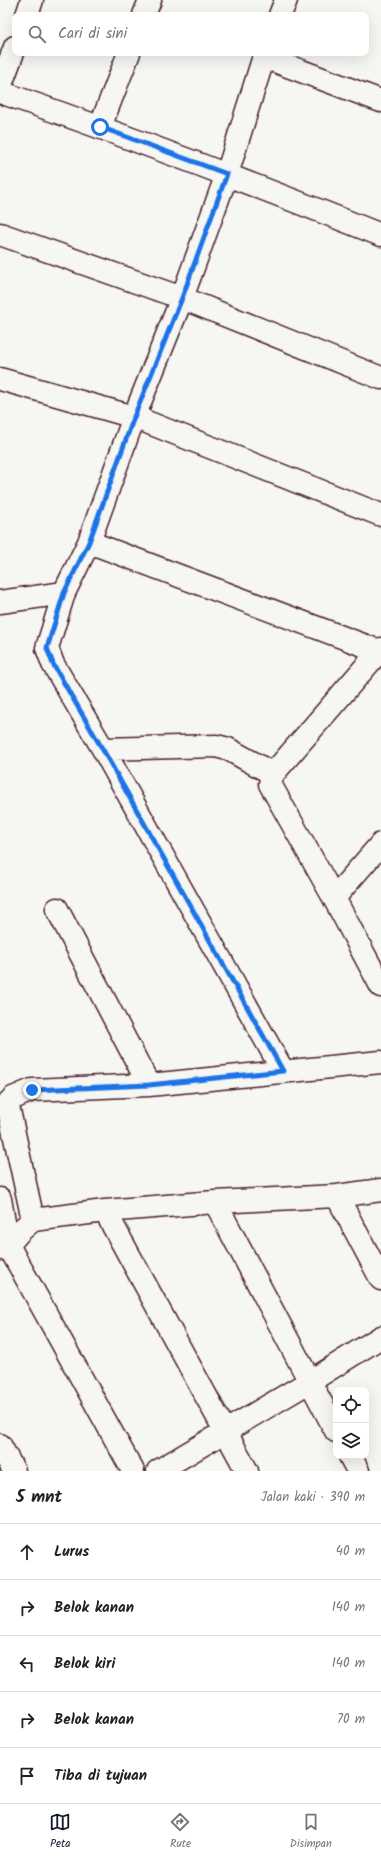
<!DOCTYPE html>
<html lang="id">
<head>
<meta charset="utf-8">
<style>
	:root { --surface:#fff; --page:#f6f6f6; --text:#222; --muted:#767676; --line:#e0e0e0; --accent:#111827 }
	body { margin:0; font-family:Kalam,sans-serif; background:var(--page); color:var(--text) }
	.controls { position:absolute; right:12px; bottom:12px; display:grid; overflow:hidden; border-radius:8px; box-shadow:0 4px 16px #0002 }
	.controls button { width:36px; height:36px; display:grid; place-items:center; padding:0; border:0; border-bottom:1px solid var(--line); background:var(--surface); color:var(--text); font:20px sans-serif }
	.stop { position:absolute; width:12px; height:12px; margin:-9px; border:3px solid #1a73e8; border-radius:50%; background:#fff }
	.stop.end { background:#1a73e8; border-color:#fff; box-shadow:0 1px 4px #0008 }
	.list { margin:0; padding:0; list-style:none }
	h2 { display:flex; justify-content:space-between; align-items:center; height:52px; margin:0; padding:0 16px; font-size:17px }
	h2 small { font-size:13px; font-weight:400; color:var(--muted) }
	.list li { display:grid; grid-template-columns:26px 1fr auto; gap:12px; align-items:center; box-sizing:border-box; height:56px; padding:0 16px; border-top:1px solid var(--line) }
	.list b { display:block; font-size:15px; white-space:nowrap }
	.list em { font-size:13px; font-style:normal; color:var(--muted) }
	.icon { flex:none; width:22px; height:22px; fill:none; stroke:currentColor; stroke-width:2; stroke-linecap:round; stroke-linejoin:round }
	.map { position:relative; flex:none; width:381px; height:1471px; overflow:hidden }
	.search { position:absolute; background:var(--surface); box-shadow:0 4px 16px #0002; left:12px; right:12px; top:12px; height:44px; display:flex; align-items:center; gap:10px; box-sizing:border-box; padding:0 14px; border-radius:8px; color:var(--muted); font-size:15px }
	.sheet { height:332px; background:var(--surface) }
	nav { display:flex; justify-content:space-around; align-items:center; box-sizing:border-box; height:56px; border-top:1px solid var(--line); background:var(--surface); font-size:11px; color:var(--muted) }
	nav a { display:grid; justify-items:center; gap:2px }
	nav .on { color:var(--accent) }
	.map>svg:first-child { display:block }
	.lines { fill:none; stroke-linecap:round; stroke-linejoin:round }
	.minor-casing { stroke:#4a1f2b; stroke-width:25 }
	.minor { stroke:#f6f6f2; stroke-width:22 }
	.route { stroke:#1a73e8; stroke-width:5 }
</style>
</head>
<body>
<div class="map">
<svg width="381" height="1471" viewBox="0 0 381 1471">
	<rect width="100%" height="100%" fill="#f6f6f2"/>
	<filter id="ink" filterUnits="userSpaceOnUse"><feTurbulence type="fractalNoise" baseFrequency=".025" numOctaves="2"/><feDisplacementMap in="SourceGraphic" scale="8" xChannelSelector="R" yChannelSelector="G"/><feConvolveMatrix kernelMatrix="1 2 1 2 8 2 1 2 1" color-interpolation-filters="sRGB"/></filter>
	<g filter="url(#ink)">
		<g class="lines">
			<defs>
				<path id="minor" d="M27,15L32,0
					M144,15L150,0
					M280,15L286,0
					M265,53L227,174L182,298L134,417L89,542L64,593L47,648L53,664L103,749L283,1071
					M264,57L381,101
					M0,87L15,47
					M0,92C128,136 255,185 381,235
					M100,127L129,53
					M0,234L182,298L381,378
					M0,379L134,417L381,515
					M89,542L379,651
					M0,602L64,593
					M381,649L273,774L270,784L334,898L381,986
					M103,749L216,746L228,749L273,774
					M334,898L381,844
					M57,909L149,1085
					M337,1196L381,1279
					M0,1199L8,1245L133,1471
					M215,1202L336,1431
					M105,1211L247,1471
					M33,1220L8,1106L9,1102L13,1098L32,1090L149,1085L381,1062
					M0,1249L8,1245L20,1231L33,1220L105,1211L215,1202L337,1196L381,1190
					M0,1445L14,1471
					M350,1456L358,1471
					M158,1471L309,1382L381,1337"/>
			</defs>
			<use href="#minor" class="minor-casing"/>
			<use href="#minor" class="minor"/>
		</g>
	</g>
	<g class="lines" filter="url(#ink)">
		<path class="route" d="M32,1090L149,1085L283,1071L103,750L53,664L47,648L64,593L89,542L134,417L182,298L227,174L100,127"/>
	</g>
</svg>
<div class="controls">
<button><svg class="icon" aria-label="locate" viewBox="0 0 24 24"><circle cx="12" cy="12" r="6"/><path d="M12 2v4M12 18v4M2 12h4M18 12h4"/></svg></button>
<button><svg class="icon" aria-label="layers" viewBox="0 0 24 24"><path d="M12 4l9 5-9 5-9-5zM3 14l9 5 9-5"/></svg></button>
</div>
<div class="stop" style="left:100px;top:127px"></div>
<div class="stop end" style="left:32px;top:1090px"></div>
<div class="search"><svg class="icon" aria-label="search" viewBox="0 0 24 24"><circle cx="10" cy="10" r="6"/><path d="M15 15l6 6"/></svg>Cari di sini</div>
</div>
<section class="sheet">
<h2>5 mnt<small>Jalan kaki · 390 m</small></h2>
<ul class="list">
<li><svg class="icon" aria-label="ahead" viewBox="0 0 24 24"><path d="M12 20V5M6 11l6-6 6 6"/></svg><div><b>Lurus</b></div><em>40 m</em></li>
<li><svg class="icon" aria-label="right" viewBox="0 0 24 24"><path d="M7 20v-9h11M14 6l5 5-5 5"/></svg><div><b>Belok kanan</b></div><em>140 m</em></li>
<li><svg class="icon" aria-label="left" viewBox="0 0 24 24"><path d="M17 20v-9H6M10 6l-5 5 5 5"/></svg><div><b>Belok kiri</b></div><em>140 m</em></li>
<li><svg class="icon" aria-label="right" viewBox="0 0 24 24"><path d="M7 20v-9h11M14 6l5 5-5 5"/></svg><div><b>Belok kanan</b></div><em>70 m</em></li>
<li><svg class="icon" aria-label="arrive" viewBox="0 0 24 24"><path d="M6 21V4h12l-3 4 3 4H6"/></svg><div><b>Tiba di tujuan</b></div></li>
</ul>
</section>
<nav>
<a class="on"><svg class="icon" aria-label="map" viewBox="0 0 24 24"><path d="M3 6l6-2 6 2 6-2v14l-6 2-6-2-6 2zM9 4v14M15 6v14"/></svg>Peta</a>
<a><svg class="icon" aria-label="directions" viewBox="0 0 24 24"><path d="M12 3l9 9-9 9-9-9zM9 14v-3h6M13 9l2 2-2 2"/></svg>Rute</a>
<a><svg class="icon" aria-label="saved" viewBox="0 0 24 24"><path d="M7 4h10v16l-5-4-5 4z"/></svg>Disimpan</a>
</nav>
</body>
</html>
